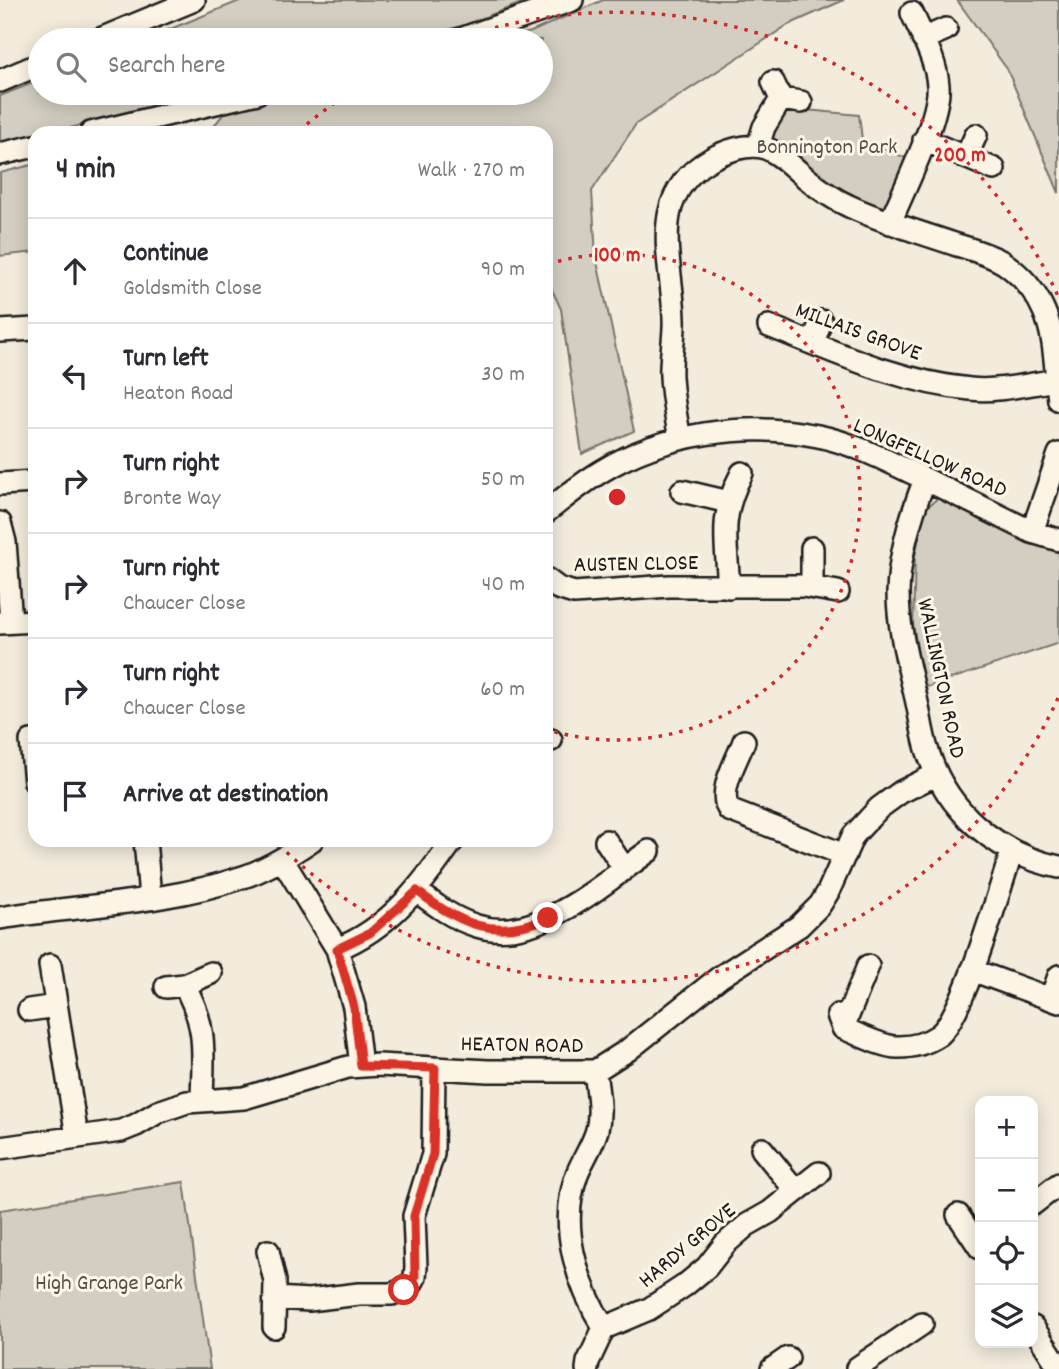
<!DOCTYPE html>
<html lang="en">
<head>
<meta charset="utf-8">
<style>
	:root { --surface:#fff; --page:#f2f2f3; --text:#2b2b33; --muted:#7c7c81; --line:#e1e1e2 }
	body { margin:0; font-family:Dekko,sans-serif; background:var(--page); color:var(--text) }
	.controls { position:absolute; right:21px; bottom:21px; display:grid; overflow:hidden; border-radius:14px; box-shadow:0 4px 18px #0003 }
	.controls button { width:63px; height:63px; display:grid; place-items:center; padding:0; border:0; border-bottom:2px solid var(--line); background:var(--surface); color:var(--text); font:35px sans-serif }
	.stop { position:absolute; width:21px; height:21px; margin:-16px; border:5px solid #d93025; border-radius:50%; background:#fff }
	.stop.end { background:#d93025; border-color:#fff; box-shadow:0 2px 7px #0008 }
	.list { margin:0; padding:0; list-style:none }
	h2 { display:flex; justify-content:space-between; align-items:center; height:91px; margin:0; padding:0 28px; font-size:30px }
	h2 small { font-size:23px; font-weight:400; color:var(--muted) }
	.list li { display:grid; grid-template-columns:46px 1fr auto; gap:21px; align-items:center; box-sizing:border-box; height:105px; padding:0 28px; border-top:2px solid var(--line) }
	.list b { display:block; font-size:26px; white-space:nowrap }
	.list p { margin:0; font-size:23px; white-space:nowrap; color:var(--muted) }
	.list em { font-size:23px; font-style:normal; color:var(--muted) }
	.icon { flex:none; width:38px; height:38px; fill:none; stroke:currentColor; stroke-width:2; stroke-linecap:round; stroke-linejoin:round }
	.map { position:relative; flex:none; width:1059px; height:1369px; overflow:hidden }
	.search { position:absolute; background:var(--surface); box-shadow:0 4px 18px #0003; left:28px; top:28px; width:525px; height:77px; display:flex; align-items:center; gap:18px; box-sizing:border-box; padding:0 24px; border-radius:38px; color:var(--muted); font-size:26px }
	.panel { position:absolute; background:var(--surface); box-shadow:0 4px 18px #0003; left:28px; top:126px; width:525px; height:721px; border-radius:21px }
	.map>svg:first-child { display:block }
	.green { fill:#d3cec1; stroke:#78756e; stroke-width:2 }
	.lines { fill:none; stroke-linecap:round; stroke-linejoin:round }
	.minor-casing { stroke:#1c1c1c; stroke-width:26 }
	.minor { stroke:#fcf5e5; stroke-width:21 }
	.route { stroke:#d93025; stroke-width:9 }
	.ring { fill:none; stroke:#d62828; stroke-width:3.5; stroke-dasharray:3.5 7 }
	.labels { text-anchor:middle; stroke-width:6; stroke-linejoin:round; paint-order:stroke }
	.park-label { font-size:23px; fill:#53514e; stroke:#fcf5e5 }
	.street-label { font-size:23px; fill:#1c1c1c; stroke:#fcf5e5 }
	.centre { fill:#d62828; stroke:#fcf5e5; stroke-width:3.5 }
	.ring-label { font-size:21px; text-anchor:middle; font-weight:bold; fill:#d62828; stroke:#fcf5e5; stroke-width:6; stroke-linejoin:round; paint-order:stroke }
</style>
</head>
<body>
<div class="map">
<svg width="1059" height="1369" viewBox="0 0 1059 1369">
	<rect width="100%" height="100%" fill="#f3ecdd"/>
	<filter id="ink" filterUnits="userSpaceOnUse"><feTurbulence type="fractalNoise" baseFrequency=".0143" numOctaves="2"/><feDisplacementMap in="SourceGraphic" scale="14" xChannelSelector="R" yChannelSelector="G"/><feConvolveMatrix kernelMatrix="1 2 1 2 8 2 1 2 1" color-interpolation-filters="sRGB"/></filter>
	<g filter="url(#ink)">
		<path class="green" d="M242,0H529L462,26L409,40H143Z
			M603,0H844L788,25L636,124L592,191L596,257L634,431L582,454L561,309L546,277V133H189L213,127L225,112L297,93H541V40H497L531,32Z
			M957,0H1059V193L1007,69Z
			M40,80V93H210L50,133H35V137L0,146V96Z
			M784,108L859,115L862,139L908,159L884,213L843,198L770,143L769,133Z
			M35,164V252L0,256V173Z
			M939,497C978,518 1016,539 1059,549V643L924,688L913,625L915,556L925,509Z
			M184,1182L210,1369H0V1210Z"/>
		<g class="lines">
			<defs>
				<path id="minor" d="M923,39L946,29
					M98,40L194,0
					M458,40L572,0
					M0,81L40,64
					M773,82L781,99L801,102
					M91,133L257,93
					M924,140L994,169
					M758,146L764,127L781,99
					M0,154L35,146
					M966,157L976,135
					M890,223C903,191 941,116 938,85C936,60 922,36 912,13
					M769,326C835,352 899,382 970,389C998,392 1029,384 1057,380
					M0,331L35,329
					M813,343L821,321
					M680,439C676,418 672,397 671,376C670,357 675,337 674,318C672,259 646,196 711,159C725,151 746,144 762,147C778,151 792,167 805,177C818,188 833,199 849,206C883,222 919,232 954,244C970,249 989,254 1004,263C1021,275 1036,292 1044,311C1056,338 1055,371 1059,400
					M925,479C911,515 899,554 898,593C898,627 908,664 916,698C920,715 922,733 927,749C946,811 997,854 1059,867
					M0,484L35,482
					M682,491L729,502
					M546,512C564,498 582,483 602,471C664,433 747,421 818,436C853,443 885,460 917,475C956,494 994,513 1032,532L1059,540
					M0,523L5,542L11,622
					M1032,532L1059,454
					M546,579L558,588L574,593L669,586H803L838,592
					M729,587C726,540 719,516 742,473
					M812,587V548
					M0,623L35,621
					M546,740H551
					M31,741L35,782
					M744,741C737,761 717,791 729,810L845,855
					M145,840L150,897
					M606,841L624,868
					M282,859L337,949L354,1007L361,1066
					M417,891C436,906 454,919 477,926C537,945 603,883 649,851
					M0,918C79,905 164,904 240,878C266,870 290,855 312,840
					M337,949C390,928 422,885 453,840
					M50,965L77,1137
					M972,970L1059,1002
					M184,985C208,1027 203,1054 202,1100
					M166,987L184,985L211,973
					M1051,998L1059,976
					M29,1010L56,1006
					M838,1015L843,1028C857,1034 885,1048 899,1047C913,1047 927,1043 939,1035C964,1015 999,889 1012,852
					M843,1028L868,966
					M595,1071C597,1090 602,1110 597,1130C593,1145 583,1159 577,1174C558,1226 577,1284 604,1328
					M0,1148L121,1131L136,1125L158,1112L187,1102L244,1098L348,1067L379,1065L488,1071H595L628,1050L720,977L799,926L820,905L828,892L853,836L865,823L879,808L901,792L937,774
					M762,1149L796,1191
					M1033,1204L1059,1184
					M958,1215L980,1248
					M268,1251L275,1281L274,1327
					M275,1298L309,1300L359,1294H392L403,1290L411,1284L415,1277L416,1267L414,1216L433,1154L434,1068
					M1033,1327L1059,1367
					M857,1368L922,1324
					M587,1369L588,1362L604,1328L649,1309L684,1286L707,1267L725,1244L747,1225L770,1212L819,1173
					M772,1369L788,1358"/>
			</defs>
			<use href="#minor" class="minor-casing"/>
			<use href="#minor" class="minor"/>
		</g>
	</g>
	<g class="lines" filter="url(#ink)">
		<path class="route" d="M404,1290L415,1277L414,1216L433,1154L435,1068L361,1066L354,1007L337,949L370,933L417,891C461,925 494,940 548,918"/>
	</g>
	<g class="ring">
		<path d="M548 264A243 243 0 1 1 548 730"/>
		<path d="M1058 698A485 485 0 0 1 277 843M299 131A485 485 0 0 1 346 95M455 40A485 485 0 0 1 1058 296"/>
	</g>
	<g class="labels">
		<g class="park-label">
			<text x="827" y="153">Bonnington Park</text>
			<text x="109" y="1289">High Grange Park</text>
		</g>
		<g class="street-label">
			<text transform="translate(859 330) rotate(20)" y="8">MILLAIS GROVE</text>
			<text transform="translate(931 456) rotate(24)" y="8">LONGFELLOW ROAD</text>
			<text transform="translate(636 562) rotate(-1)" y="8">AUSTEN CLOSE</text>
			<text transform="translate(943 678) rotate(78)" y="8">WALLINGTON ROAD</text>
			<text transform="translate(522 1043) rotate(1)" y="8">HEATON ROAD</text>
			<text transform="translate(686 1244) rotate(-40)" y="8">HARDY GROVE</text>
		</g>
	</g>
	<circle cx="617" cy="497" r="10" class="centre"/>
	<g class="ring-label">
		<text x="960" y="161">200 m</text>
		<text x="617" y="261">100 m</text>
	</g>
</svg>
<div class="controls">
<button>+</button>
<button>−</button>
<button><svg class="icon" aria-label="locate" viewBox="0 0 24 24"><circle cx="12" cy="12" r="6"/><path d="M12 2v4M12 18v4M2 12h4M18 12h4"/></svg></button>
<button><svg class="icon" aria-label="layers" viewBox="0 0 24 24"><path d="M12 4l9 5-9 5-9-5zM3 14l9 5 9-5"/></svg></button>
</div>
<div class="stop" style="left:404px;top:1290px"></div>
<div class="stop end" style="left:548px;top:918px"></div>
<div class="search"><svg class="icon" aria-label="search" viewBox="0 0 24 24"><circle cx="10" cy="10" r="6"/><path d="M15 15l6 6"/></svg>Search here</div>
<section class="panel">
<h2>4 min<small>Walk · 270 m</small></h2>
<ul class="list">
<li><svg class="icon" aria-label="ahead" viewBox="0 0 24 24"><path d="M12 20V5M6 11l6-6 6 6"/></svg><div><b>Continue</b><p>Goldsmith Close</p></div><em>90 m</em></li>
<li><svg class="icon" aria-label="left" viewBox="0 0 24 24"><path d="M17 20v-9H6M10 6l-5 5 5 5"/></svg><div><b>Turn left</b><p>Heaton Road</p></div><em>30 m</em></li>
<li><svg class="icon" aria-label="right" viewBox="0 0 24 24"><path d="M7 20v-9h11M14 6l5 5-5 5"/></svg><div><b>Turn right</b><p>Bronte Way</p></div><em>50 m</em></li>
<li><svg class="icon" aria-label="right" viewBox="0 0 24 24"><path d="M7 20v-9h11M14 6l5 5-5 5"/></svg><div><b>Turn right</b><p>Chaucer Close</p></div><em>40 m</em></li>
<li><svg class="icon" aria-label="right" viewBox="0 0 24 24"><path d="M7 20v-9h11M14 6l5 5-5 5"/></svg><div><b>Turn right</b><p>Chaucer Close</p></div><em>60 m</em></li>
<li><svg class="icon" aria-label="arrive" viewBox="0 0 24 24"><path d="M6 21V4h12l-3 4 3 4H6"/></svg><div><b>Arrive at destination</b></div></li>
</ul>
</section>
</div>
</body>
</html>
